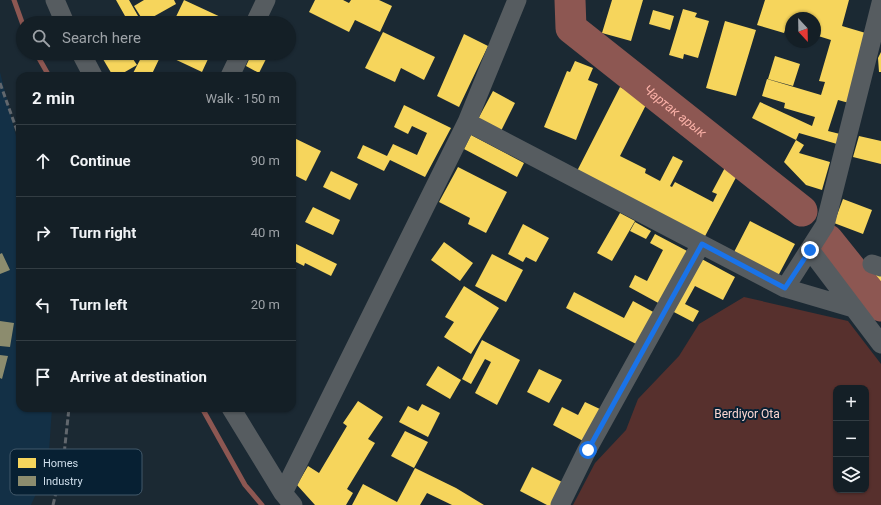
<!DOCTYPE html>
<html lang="en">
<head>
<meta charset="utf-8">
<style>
	:root { --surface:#141f26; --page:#1d272e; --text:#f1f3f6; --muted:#9da2a7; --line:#333d43 }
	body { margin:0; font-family:Roboto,sans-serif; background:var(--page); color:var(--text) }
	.controls { position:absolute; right:12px; bottom:12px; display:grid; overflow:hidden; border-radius:8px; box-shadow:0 1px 3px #0004 }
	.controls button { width:36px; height:36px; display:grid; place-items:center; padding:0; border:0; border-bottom:1px solid var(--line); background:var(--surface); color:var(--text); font:20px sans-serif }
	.compass { position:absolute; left:785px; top:12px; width:36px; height:36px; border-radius:50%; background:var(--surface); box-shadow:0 1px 3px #0004; rotate:158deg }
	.stop { position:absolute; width:12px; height:12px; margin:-9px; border:3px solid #1a73e8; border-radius:50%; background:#fff }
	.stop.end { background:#1a73e8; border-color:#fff; box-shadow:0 1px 4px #0008 }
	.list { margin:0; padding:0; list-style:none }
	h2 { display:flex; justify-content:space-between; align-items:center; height:52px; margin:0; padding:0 16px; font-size:17px }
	h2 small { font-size:13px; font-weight:400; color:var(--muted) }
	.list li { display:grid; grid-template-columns:26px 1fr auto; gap:12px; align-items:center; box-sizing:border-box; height:72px; padding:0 16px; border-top:1px solid var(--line) }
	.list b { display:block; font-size:15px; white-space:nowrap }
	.list em { font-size:13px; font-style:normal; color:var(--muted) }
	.icon { flex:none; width:22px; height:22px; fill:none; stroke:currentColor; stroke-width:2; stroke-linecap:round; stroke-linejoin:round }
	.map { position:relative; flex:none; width:881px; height:505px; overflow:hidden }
	.search { position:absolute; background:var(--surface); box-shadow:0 1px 3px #0004; left:16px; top:16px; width:280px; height:44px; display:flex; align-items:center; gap:10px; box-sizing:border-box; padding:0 14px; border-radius:22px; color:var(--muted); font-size:15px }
	.panel { position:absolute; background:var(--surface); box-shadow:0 1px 3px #0004; left:16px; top:72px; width:280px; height:340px; border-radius:12px }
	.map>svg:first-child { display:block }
	.built { fill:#133046 }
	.green { fill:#57302d; fill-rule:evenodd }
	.homes { fill:#f6d55c }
	.industry { fill:#8c8c6e }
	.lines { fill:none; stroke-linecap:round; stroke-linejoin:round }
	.stream { stroke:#8d5752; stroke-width:5 }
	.river { stroke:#8d5752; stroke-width:31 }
	.minor { stroke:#565c60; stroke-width:19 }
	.rail { stroke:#61676d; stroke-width:3; stroke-dasharray:6 3; stroke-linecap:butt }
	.route { stroke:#1a73e8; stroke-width:5 }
	.labels { text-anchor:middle; stroke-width:4; stroke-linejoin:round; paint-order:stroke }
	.park-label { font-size:12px; fill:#fbd5d0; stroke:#072033 }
	.water-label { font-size:13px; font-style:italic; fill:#fbb1a8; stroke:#072033 }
	.key { fill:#072033; stroke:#43596a; stroke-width:1 }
	.key-label { font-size:11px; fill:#cfdeeb }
</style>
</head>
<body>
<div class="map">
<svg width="881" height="505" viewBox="0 0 881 505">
	<rect width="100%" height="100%" fill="#1b2933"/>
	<path class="built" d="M0,72L20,152V408H52L48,467L31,505H0Z"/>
	<path class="green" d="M744,297L848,321L881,364V505H573L595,463L626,430L638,399L679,356L699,324ZM836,388H866V490H836Z"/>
	<path class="homes" d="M116,0H129L142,23H113L125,16Z
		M144,0H174L176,4L144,22L134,6Z
		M184,0L225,19L223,23H198L191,20L190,23H173Z
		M315,0H343L349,3L351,0H379L392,6L380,32L355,20L349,32L309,12Z
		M612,0H643L631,41L602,33Z
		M765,0H849L842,26L869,34L849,103L838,100L828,131L840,134L837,144L799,133L796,140L752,118L760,102L812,126L815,117L784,108L785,103L762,96L767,79L821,95L825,82L819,81L831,40L815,35V18H791V28L786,27L784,33L757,25Z
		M683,9L697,13L695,17L709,21L698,58L684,54L683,59L669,55Z
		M653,10L674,16L670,30L649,24Z
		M725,21L756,30L736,96L706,88Z
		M383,32L435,57L424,80L401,68L395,82L365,68Z
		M464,34L488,46L459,107L437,96Z
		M881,52V72H879L878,58Z
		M134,53L136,57L133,59L137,65L118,76H113L100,54Z
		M138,53H162L151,76L132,75L141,58Z
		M170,53H196L208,59L202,72L168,56Z
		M252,53H269L259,73L246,66Z
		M775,56L800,64L793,86L768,79Z
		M575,61L593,68L588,80L598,84L576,140L544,127L567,71L570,72Z
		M620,87L648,101L620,156L646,169L645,173L660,181L673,156L683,161L670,186L672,187L675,182L713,202L717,194L712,192L729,160L742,166L703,240L576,173Z
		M493,91L515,103L500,133L477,121Z
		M404,105L451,128L425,177L390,160L384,171L357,158L363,145L387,156L393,144L417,155L427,133L412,126L408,134L394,127Z
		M471,135L524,163L517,177L464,149Z
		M859,136L881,141V164L853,157Z
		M292,137L321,151L306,181L292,174Z
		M796,140L804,145L799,153L830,162L822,190L806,185L784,162Z
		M458,167L507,192L486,233L468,224L470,218L439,202Z
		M331,171L358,184L350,200L323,187Z
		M843,199L872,210L863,234L834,223Z
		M313,207L340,220L333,235L305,222Z
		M620,213L635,221L612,261L597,253Z
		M750,221L795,244L778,276L732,256Z
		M635,222L651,231L646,239L630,231Z
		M523,224L549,238L536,262L526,257L523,262L508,254Z
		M655,234L689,252L662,305L629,287L635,275L647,281L663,250L650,243Z
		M292,242L337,264L331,276L305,263L304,266L292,260Z
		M444,242L473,263L460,281L431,260Z
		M492,254L523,270L506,302L475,286Z
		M698,257L735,277L723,300L695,286L685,304L699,311L693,322L670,310Z
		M872,272L881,274V284Z
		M464,286L499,308L471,354L444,337L454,322L445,317Z
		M574,292L624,318L633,301L657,314L640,346L566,308Z
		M482,340L520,360L497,405L475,393L491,362L485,359L471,384L462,379Z
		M438,366L461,380L450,399L426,385Z
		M539,369L562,380L549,403L527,392Z
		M358,401L383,417L368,439L375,443L347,489L353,493L346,505H315L297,485L308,466L319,473L347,426L343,423Z
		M585,402L602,410L585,442L553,425L562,407L578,415Z
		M422,404L440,413L428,437L399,422L408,406L418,411Z
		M405,431L428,442L414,468L391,456Z
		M532,467L564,483L552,505H547L520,491Z
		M415,468L456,488L484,505H452L427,493L420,505H352L363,484L397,502Z"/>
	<path class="industry" d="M2,253L10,270L0,274V254Z
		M0,321L14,323L10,347L0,346Z
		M0,355L8,356L2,379L0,378Z"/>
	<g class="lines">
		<path class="stream" d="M14,0L23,25
			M36,53L49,76
			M202,408L245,485L262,505"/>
		<g class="river">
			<path id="s1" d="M570,0L571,28L802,211"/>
			<path d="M828,240L881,306"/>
		</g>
		<path class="minor" d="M55,0L65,23
			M255,23L266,0
			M81,53L93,76
			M230,76L241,53
			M467,122L785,288L825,225L881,3
			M810,250L881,344
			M872,264L881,267
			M785,288L853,308
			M231,408L283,493L293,505
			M283,493L467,122L517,0
			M560,505L587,450L701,244"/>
		<path class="rail" d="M0,83L20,139
			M53,505L63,464L69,408"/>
	</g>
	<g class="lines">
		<path class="route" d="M588,450L702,244L785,288L810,250"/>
	</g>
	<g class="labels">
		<g class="park-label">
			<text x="747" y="418">Berdiyor Ota</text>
		</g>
		<g class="water-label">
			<text dy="5" stroke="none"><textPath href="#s1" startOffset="161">Чартак арык</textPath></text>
		</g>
	</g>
	<rect x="10" y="449" width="132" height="46" rx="6" class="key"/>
	<rect x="18" y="458" width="18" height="10" fill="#f6d55c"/>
	<rect x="18" y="476" width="18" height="10" fill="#8c8c6e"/>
	<g class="key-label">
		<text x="43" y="467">Homes</text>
		<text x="43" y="485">Industry</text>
	</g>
</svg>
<div class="controls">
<button>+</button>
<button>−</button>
<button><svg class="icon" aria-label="layers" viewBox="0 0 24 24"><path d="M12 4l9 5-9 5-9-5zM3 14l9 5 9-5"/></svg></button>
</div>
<svg class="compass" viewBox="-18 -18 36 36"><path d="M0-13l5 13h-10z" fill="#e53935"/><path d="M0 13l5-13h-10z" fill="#9da2a7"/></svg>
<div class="stop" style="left:588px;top:450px"></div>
<div class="stop end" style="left:810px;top:250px"></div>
<div class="search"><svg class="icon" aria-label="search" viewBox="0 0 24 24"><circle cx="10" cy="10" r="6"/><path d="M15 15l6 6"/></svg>Search here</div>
<section class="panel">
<h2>2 min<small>Walk · 150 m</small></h2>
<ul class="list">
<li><svg class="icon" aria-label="ahead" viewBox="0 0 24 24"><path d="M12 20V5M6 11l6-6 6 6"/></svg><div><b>Continue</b></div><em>90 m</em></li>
<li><svg class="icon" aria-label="right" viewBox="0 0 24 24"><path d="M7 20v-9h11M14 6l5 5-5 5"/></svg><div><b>Turn right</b></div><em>40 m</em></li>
<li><svg class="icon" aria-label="left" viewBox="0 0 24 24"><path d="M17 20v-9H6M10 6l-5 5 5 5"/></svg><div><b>Turn left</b></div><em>20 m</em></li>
<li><svg class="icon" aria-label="arrive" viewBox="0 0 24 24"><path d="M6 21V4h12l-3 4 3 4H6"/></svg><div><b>Arrive at destination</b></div></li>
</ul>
</section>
</div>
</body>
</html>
